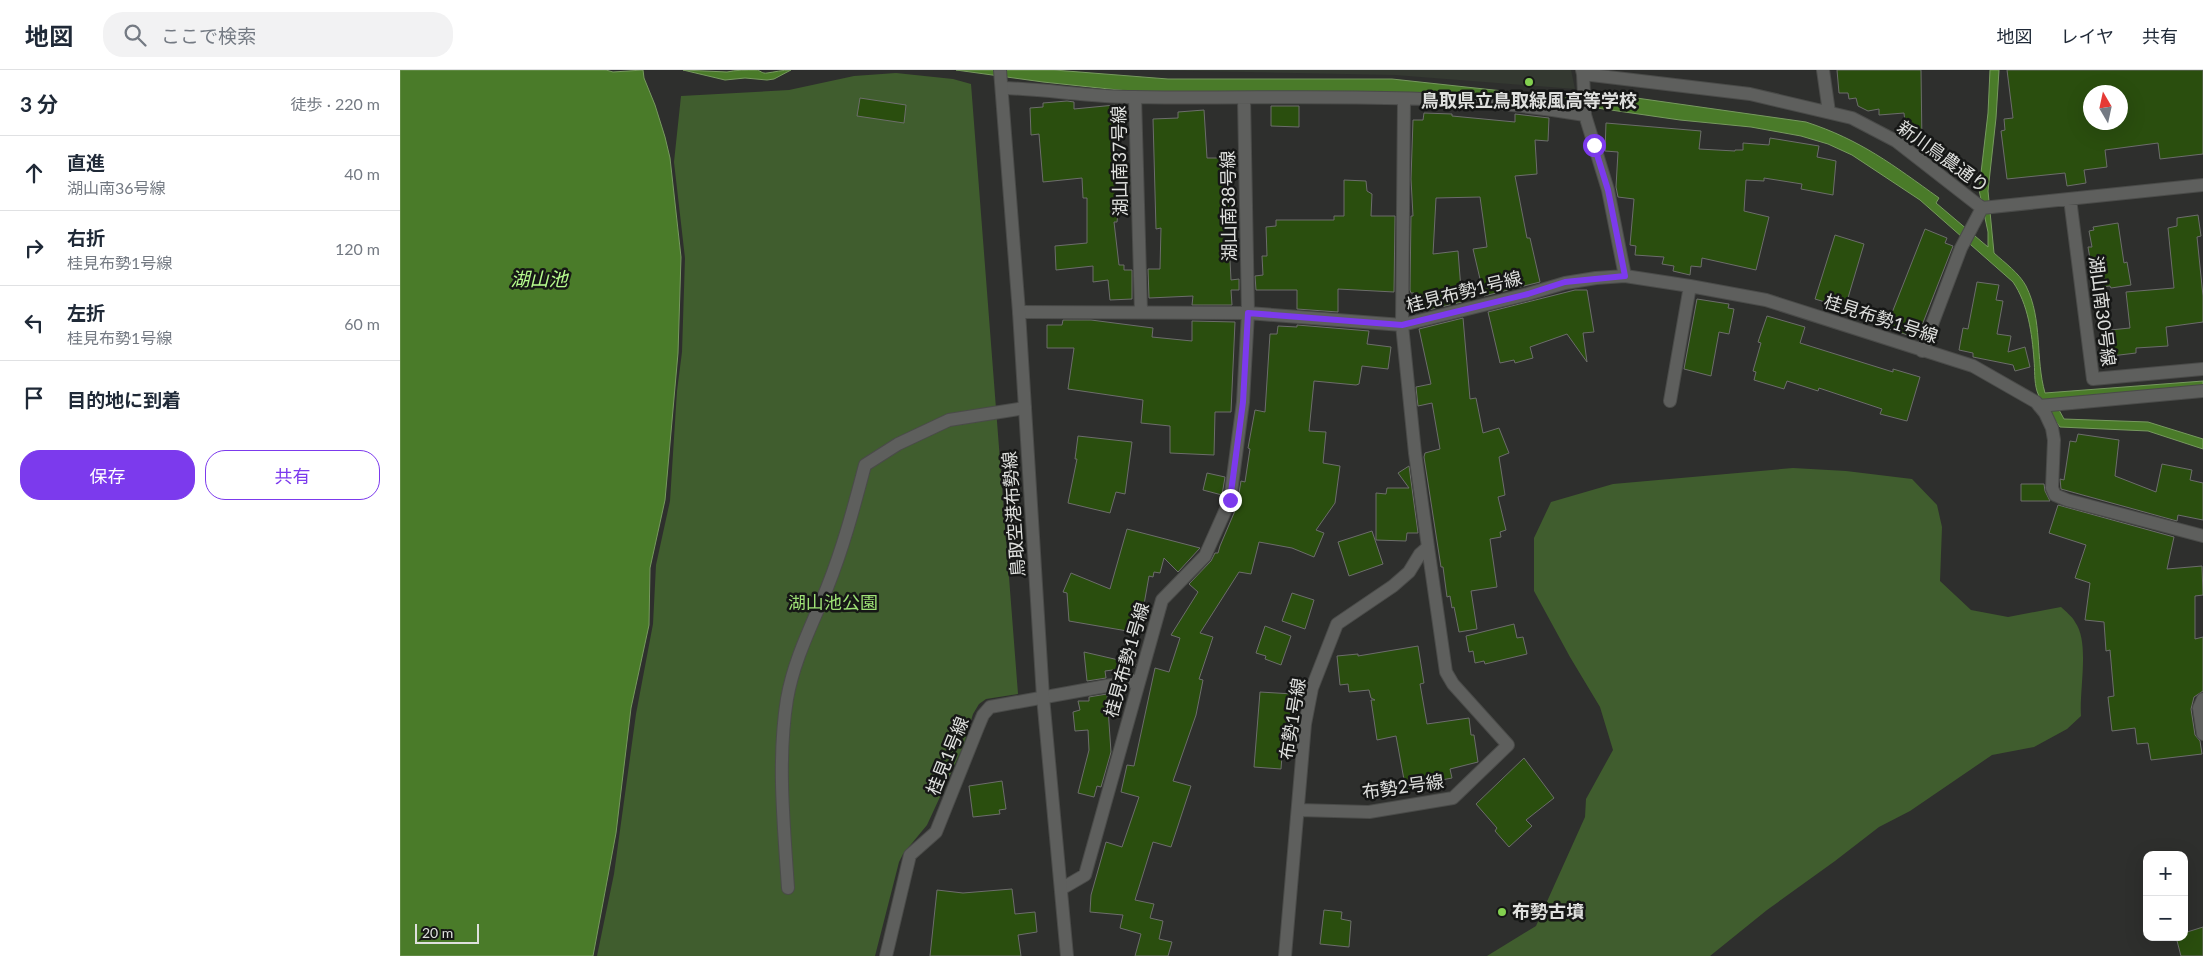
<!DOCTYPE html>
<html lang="ja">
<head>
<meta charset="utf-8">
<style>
	:root { --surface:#fff; --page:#f2f2f3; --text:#1f2937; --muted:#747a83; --line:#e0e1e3; --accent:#7c3aed }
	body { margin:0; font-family:Lato,"Noto Sans JP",sans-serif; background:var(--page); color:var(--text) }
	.controls { position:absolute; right:15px; bottom:15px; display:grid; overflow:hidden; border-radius:10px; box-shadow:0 5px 20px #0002 }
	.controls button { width:45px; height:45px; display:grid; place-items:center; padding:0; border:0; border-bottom:1px solid var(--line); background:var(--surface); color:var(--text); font:25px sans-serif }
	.compass { position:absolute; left:1683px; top:15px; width:45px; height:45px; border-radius:50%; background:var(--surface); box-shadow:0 5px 20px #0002; rotate:351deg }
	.scale { position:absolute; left:15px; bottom:12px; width:64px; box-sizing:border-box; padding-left:5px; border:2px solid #dfe0de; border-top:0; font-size:14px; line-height:18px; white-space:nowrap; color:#dfe0de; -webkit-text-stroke:4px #161716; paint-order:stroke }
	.stop { position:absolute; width:15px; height:15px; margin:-11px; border:4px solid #7c3aed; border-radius:50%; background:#fff }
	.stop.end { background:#7c3aed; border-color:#fff; box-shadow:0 1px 5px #0008 }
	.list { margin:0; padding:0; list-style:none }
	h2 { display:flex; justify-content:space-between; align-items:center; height:65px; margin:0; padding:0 20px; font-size:21px }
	h2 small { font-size:16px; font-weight:400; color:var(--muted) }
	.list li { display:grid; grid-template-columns:32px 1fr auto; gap:15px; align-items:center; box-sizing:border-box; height:75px; padding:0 20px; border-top:1px solid var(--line) }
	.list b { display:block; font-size:19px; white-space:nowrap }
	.list p { margin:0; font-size:16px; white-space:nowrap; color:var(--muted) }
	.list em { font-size:16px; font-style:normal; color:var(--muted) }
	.actions { display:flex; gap:10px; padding:15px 20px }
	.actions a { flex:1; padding:11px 0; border:1px solid var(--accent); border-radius:20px; text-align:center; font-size:18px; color:var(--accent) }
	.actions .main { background:var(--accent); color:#fff }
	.icon { flex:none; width:28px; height:28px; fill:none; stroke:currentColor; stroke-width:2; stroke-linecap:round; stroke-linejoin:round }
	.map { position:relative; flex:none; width:1803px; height:886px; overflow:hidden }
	header { display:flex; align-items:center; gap:30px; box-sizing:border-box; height:70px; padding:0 25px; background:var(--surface); border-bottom:1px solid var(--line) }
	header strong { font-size:24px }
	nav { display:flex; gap:28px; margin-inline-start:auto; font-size:18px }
	.search { width:350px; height:45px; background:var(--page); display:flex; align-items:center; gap:12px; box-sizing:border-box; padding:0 18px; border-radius:20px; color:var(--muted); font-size:19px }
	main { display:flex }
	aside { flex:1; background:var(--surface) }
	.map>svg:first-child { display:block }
	.built { fill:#343931 }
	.green { fill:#405d2e }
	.water { fill:#4a7b29; stroke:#77995f }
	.building { fill:#2a4e0e; stroke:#6c6d6b; fill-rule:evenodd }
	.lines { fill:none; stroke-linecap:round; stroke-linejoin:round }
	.pedestrian-casing { stroke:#4a4b49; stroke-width:14 }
	.minor-casing { stroke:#4a4b49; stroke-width:14 }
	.secondary-casing { stroke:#4a4b49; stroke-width:14 }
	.pedestrian { stroke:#5e5f5d; stroke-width:12 }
	.minor { stroke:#5e5f5d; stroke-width:12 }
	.secondary { stroke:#5e5f5d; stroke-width:12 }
	.route { stroke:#7c3aed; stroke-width:6 }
	.poi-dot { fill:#83d04f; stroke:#161716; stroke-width:2 }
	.labels { text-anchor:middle; stroke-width:5; stroke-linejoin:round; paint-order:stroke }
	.poi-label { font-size:18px; font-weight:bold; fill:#dfe0de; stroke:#161716 }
	.street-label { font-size:18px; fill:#dfe0de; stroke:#161716 }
	.park-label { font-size:18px; fill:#9ee176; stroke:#161716 }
	.water-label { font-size:19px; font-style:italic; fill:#b6fb8e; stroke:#161716 }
</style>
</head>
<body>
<header>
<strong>地図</strong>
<div class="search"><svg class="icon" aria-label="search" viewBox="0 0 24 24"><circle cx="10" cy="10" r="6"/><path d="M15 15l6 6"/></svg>ここで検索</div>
<nav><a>地図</a><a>レイヤ</a><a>共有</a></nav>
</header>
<main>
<aside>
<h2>3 分<small>徒歩 · 220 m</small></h2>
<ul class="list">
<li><svg class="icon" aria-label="ahead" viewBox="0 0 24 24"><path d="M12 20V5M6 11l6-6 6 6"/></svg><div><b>直進</b><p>湖山南36号線</p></div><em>40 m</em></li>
<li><svg class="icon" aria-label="right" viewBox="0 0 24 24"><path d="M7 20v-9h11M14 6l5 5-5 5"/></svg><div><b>右折</b><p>桂見布勢1号線</p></div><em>120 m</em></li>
<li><svg class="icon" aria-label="left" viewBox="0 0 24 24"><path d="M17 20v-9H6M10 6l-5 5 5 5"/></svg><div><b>左折</b><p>桂見布勢1号線</p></div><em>60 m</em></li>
<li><svg class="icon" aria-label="arrive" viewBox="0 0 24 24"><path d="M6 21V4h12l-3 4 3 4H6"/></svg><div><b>目的地に到着</b></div></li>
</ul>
<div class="actions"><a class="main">保存</a><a>共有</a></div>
</aside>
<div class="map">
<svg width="1803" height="886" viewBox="0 0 1803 886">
	<rect width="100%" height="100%" fill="#2e2f2d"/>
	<path class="built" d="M739,0H1171L1175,19L995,5Z"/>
	<path class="green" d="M496,3L553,9L571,14L618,624L586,629L579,634L573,644L563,677L527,755L503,784L499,792L475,886H197L214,804L236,644L253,554L256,495L270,431L277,321L282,282L285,188L274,92L281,26L389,20L454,6Z
		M1393,398L1446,401L1512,409L1537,435L1542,457L1540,511L1571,540L1608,547L1661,537C1666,542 1672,546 1675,552C1690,572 1679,620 1681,646L1667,659L1634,677L1592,685L1510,741L1479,757L1435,791L1367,840L1310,886H1087L1136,856L1185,747L1186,729L1213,680L1200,637L1170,587L1134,521V468L1151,432L1213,414Z"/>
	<path class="water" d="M0,0H206L213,2L243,0L244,8L255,35L265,67L270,88L281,187L278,283L265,430L250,498L249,555L231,638L216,763L193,886H0Z
		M283,0L327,2C335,0 347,0 356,0C360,0 362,4 367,3C375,2 382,0 391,0L374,9L367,10L345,8L325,10Z
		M556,0H654L768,9H992L1140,25L1176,27L1194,22L1406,52C1461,70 1493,95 1539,128L1536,133L1588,177V162L1579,120L1588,43L1590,0H1599L1596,48L1588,121L1594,183C1605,193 1619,203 1626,216C1643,250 1635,288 1645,323L1803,311V317L1653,329L1664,349L1748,352L1803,369V379L1748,361L1660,357C1652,346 1641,334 1637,321C1634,311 1635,300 1634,290C1632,263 1628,234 1613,212L1520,130L1452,85L1428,74L1401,66L1351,57L1280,50L1197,38L728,21L643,12Z"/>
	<path class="building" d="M1437,0H1521L1522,76L1506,62L1504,43L1479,45V39L1468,41L1458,36L1456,28L1449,29L1448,23H1439Z
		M1607,0H1803V84L1760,89L1758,73L1705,80L1707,97L1684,100L1686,113L1667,116L1665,103L1607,109L1601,61L1605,60L1604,49L1613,48ZM1690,22H1720V52H1690Z
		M460,28L506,35L504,53L457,46Z
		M667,31L674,32V39L715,35L718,71H714L718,142L717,152H714L719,195H724V200H732V229L710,230L708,210L693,212V196L656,200L655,176L687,173V128H683L682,108L643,112L639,64L631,65L630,38L643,37V33Z
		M871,36H899V57L871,56Z
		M804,40L807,88H822L823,105H828V130H832L834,171H829L831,210L839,209V220H831L832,235H792L793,226L749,228L748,199H760L761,158L756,159L753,49L778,48V42Z
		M1024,43L1052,44V46L1115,52V44L1149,48L1148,71L1135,70L1137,104L1115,106L1127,168H1130L1140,212L1084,226L1073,179L1087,177L1080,127L1036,128L1033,184L1058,181L1062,232L1016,243L1014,223H1011L1010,220L1011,146H1013L1011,109L1013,50H1023Z
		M1206,53L1301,61L1299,79L1335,81V80H1343V73L1369,75L1370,68L1419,76L1417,87L1436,91L1433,125L1401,119L1402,114L1364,108V111L1346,110L1344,141L1369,147L1356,200L1302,188L1301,197L1291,196L1290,205L1273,201L1274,196L1262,194L1264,187L1235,185L1236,176L1230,175L1234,129L1218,127L1216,117L1218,82L1205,81Z
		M944,110L966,111L967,121L972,124L971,146H995L994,222L938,219V242L897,239V220H856L855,206L863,205L862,186H867L866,157L876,156V150H934V146H944Z
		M1798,145L1801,166L1797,167L1803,226V252L1766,257L1768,276L1736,278V283L1703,287L1700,261L1730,258L1726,222L1774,218L1768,158L1777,156V148Z
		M1718,153L1724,193L1727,192L1731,215L1711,218L1710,216L1695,218L1688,177H1692L1689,161L1694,160L1693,157Z
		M1525,159L1547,168L1545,173L1553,176L1517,268L1486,258Z
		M1435,165L1464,174L1445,238L1415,229Z
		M1577,212L1599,215L1596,230L1603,231L1597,264L1611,266L1608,282L1625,277L1630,297L1615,301L1613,295L1573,287V283L1559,280L1563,258L1568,259Z
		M1175,220H1187L1194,262L1183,263L1187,292L1167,264L1130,277L1133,288L1115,293L1114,290L1100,293L1088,242Z
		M1297,229L1329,234L1328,238L1334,239L1329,264L1319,262L1311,306L1284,299Z
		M1367,246L1405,257L1400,273L1493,302V299L1520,307L1507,351L1480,344L1482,339L1419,318L1418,321L1387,311L1384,319L1354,310L1356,302L1353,301L1361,273L1358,272Z
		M1063,248L1070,329L1076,328L1083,363L1099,358L1109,383L1099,387L1105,425L1098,427L1106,460L1100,462L1101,467L1090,469L1097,517L1071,521L1077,559L1059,562L1054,537L1052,538L1050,526L1047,527L1043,497H1041L1024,387L1025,383L1040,379L1032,333L1018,336L1016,317L1031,314L1019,259Z
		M663,250H691L753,258L752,267L792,271V251L835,252L831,342H815L814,385L770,383V356L741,353L743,330L668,319L674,278H647V255H662Z
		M897,255L969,261L967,274L991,277L988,299L962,296L959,314L956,315L914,311L909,361L926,362L923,393L940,396L935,433L916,460L924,463L914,487L892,478L859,472L851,504L839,502L800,563L813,567L799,609L803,610L796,645L773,711L791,716L771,777L753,772L735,830L754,834L750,848L763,851L759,869L772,872L768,886H735L741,864L720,858L723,845L690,842L691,825L706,772L722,777L739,727L721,722L727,695L734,696L755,598L769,602L780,568L771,565L798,522L789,514L811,491L815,483H818L820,476L840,429H838L841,411L845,412L850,379L848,378L855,340L865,342L870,264H877L878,256L897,257Z
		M1678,364L1719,370L1715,406L1756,422L1762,394L1792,400L1790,410L1803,413V450L1778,445L1777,451L1661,419L1660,409L1664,410L1670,371L1676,372Z
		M678,366L732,372L725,424L716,422L710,443L668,433L677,389H675Z
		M1009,396L1018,463H1007L1006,471L976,470V423L986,424L987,418H1009L998,403Z
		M807,403L825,407L822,425L803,420Z
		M1621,414H1644L1645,421L1650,431H1621Z
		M1658,435L1774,467L1767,499L1802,496L1803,525L1795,526V569L1803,567V621L1794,627L1791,639L1795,665L1800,671L1802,684L1751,690L1748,673L1737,674L1735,658L1712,661L1708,627L1714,626L1710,580L1706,581L1704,552L1685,550L1690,513L1675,508L1686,475L1649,463Z
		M727,459L800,478L778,502L764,488L760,503L754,502L753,507L749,506L739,563L669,551L667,523L663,522L671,503L710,519Z
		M972,461L983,494L949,506L938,472Z
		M892,523L914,530L905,559L882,551Z
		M1114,554L1117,568L1123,567L1127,584L1085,594L1084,591L1075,593L1073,581L1069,582L1066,566Z
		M865,556L891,566L881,595L865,589L866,586L856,583Z
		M1018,576L1024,613L1020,614L1027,654L1069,648L1071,665H1074L1078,692L1050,699L1052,708L1031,712V716L1008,720L1007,715H1005L996,666L977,670L971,630H975L971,628L969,620L949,622L948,614L940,615L937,586L958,584V586Z
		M684,582L736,594L735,597L705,601L706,608L687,611Z
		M860,622L893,624L889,686H882L881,699L854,697Z
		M707,624L711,682L701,717L697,716L694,727L678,723L689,680L688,660L675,661L673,642L680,640L678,631H689V627Z
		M1124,688L1154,728L1126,750L1132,756L1109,777L1095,761L1097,758L1076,734Z
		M602,711L606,739L599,740L600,744L573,747L569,716Z
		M612,819L615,844L635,842L637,862L618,865L621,886H530L537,820L563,823Z
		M924,840L942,842L941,849L951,851L949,877L920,874Z
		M1803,857V886H1781L1776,867H1784V863Z"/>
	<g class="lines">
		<defs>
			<path id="pedestrian" d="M388,818C384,756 377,691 387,629C394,589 412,555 427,518C443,478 454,437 465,395L498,374L549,350L625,338"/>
			<path id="minor" d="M1182,0L1183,4L1350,24L1452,48L1496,71L1582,138L1803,115
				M1423,0L1429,42
				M1183,4L1185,45L1208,120L1225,206
				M602,18C646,19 690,27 734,27C884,30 1036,19 1185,45
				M735,27L741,242
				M1670,129L1693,309L1803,299
				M619,242L848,243L1002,255L1128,224L1165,213L1196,208L1225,206L1290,216L1366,230L1573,296L1636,332L1645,343L1652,358L1654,370L1652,418L1655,425L1667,430L1803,466
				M1522,281L1561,178L1582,138
				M1270,331L1290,216
				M1639,336L1803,321
				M1803,629L1799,638L1803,664
				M899,740L969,742L1053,728L1108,675L1053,614L1046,602L1028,477
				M661,819L685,805L762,530L805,486L830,430L843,332L848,243L844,28
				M486,886L510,785L536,762L578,657L583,645L590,637L739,610
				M885,886L905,654L912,618L937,554L993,516L1009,502L1020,484L1028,477L1015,383L1002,255L1004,29"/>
			<path id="secondary" d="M600,0L619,242L643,627L667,886"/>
		</defs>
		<use href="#pedestrian" class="pedestrian-casing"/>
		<use href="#minor" class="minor-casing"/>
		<use href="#secondary" class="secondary-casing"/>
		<use href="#pedestrian" class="pedestrian"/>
		<use href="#minor" class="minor"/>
		<use href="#secondary" class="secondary"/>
	</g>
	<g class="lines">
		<path class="route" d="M830,430L843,332L848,243L1002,255L1128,224L1165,212L1225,206L1208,120L1194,75"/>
	</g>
	<g class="poi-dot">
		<circle cx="1129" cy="12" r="5"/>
		<circle cx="1102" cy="842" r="5"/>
	</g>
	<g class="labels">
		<g class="poi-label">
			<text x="1129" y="37">鳥取県立鳥取緑風高等学校</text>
			<text x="1112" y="848" text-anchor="start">布勢古墳</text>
		</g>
		<g class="street-label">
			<text transform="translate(1543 87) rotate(36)" y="6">新川鳥農通り</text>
			<text transform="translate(720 91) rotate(-91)" y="6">湖山南37号線</text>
			<text transform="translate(829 136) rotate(-91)" y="6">湖山南38号線</text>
			<text transform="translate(1064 222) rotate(-14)" y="6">桂見布勢1号線</text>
			<text transform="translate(1702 241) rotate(83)" y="6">湖山南30号線</text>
			<text transform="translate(1481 249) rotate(18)" y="6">桂見布勢1号線</text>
			<text transform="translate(614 444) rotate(-94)" y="6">鳥取空港布勢線</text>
			<text transform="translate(727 590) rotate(-74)" y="6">桂見布勢1号線</text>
			<text transform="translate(893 649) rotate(-81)" y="6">布勢1号線</text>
			<text transform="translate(548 686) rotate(-68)" y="6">桂見1号線</text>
			<text transform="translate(1003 717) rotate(-8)" y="6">布勢2号線</text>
		</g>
		<g class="park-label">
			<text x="433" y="539">湖山池公園</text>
		</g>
		<g class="water-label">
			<text x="139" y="216">湖山池</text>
		</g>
	</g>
</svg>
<div class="controls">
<button>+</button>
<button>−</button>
</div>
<svg class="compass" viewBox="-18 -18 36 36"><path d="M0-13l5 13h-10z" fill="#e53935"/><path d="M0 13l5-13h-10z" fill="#747a83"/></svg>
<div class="scale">20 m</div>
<div class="stop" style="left:1194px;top:75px"></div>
<div class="stop end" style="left:830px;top:430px"></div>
</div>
</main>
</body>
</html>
